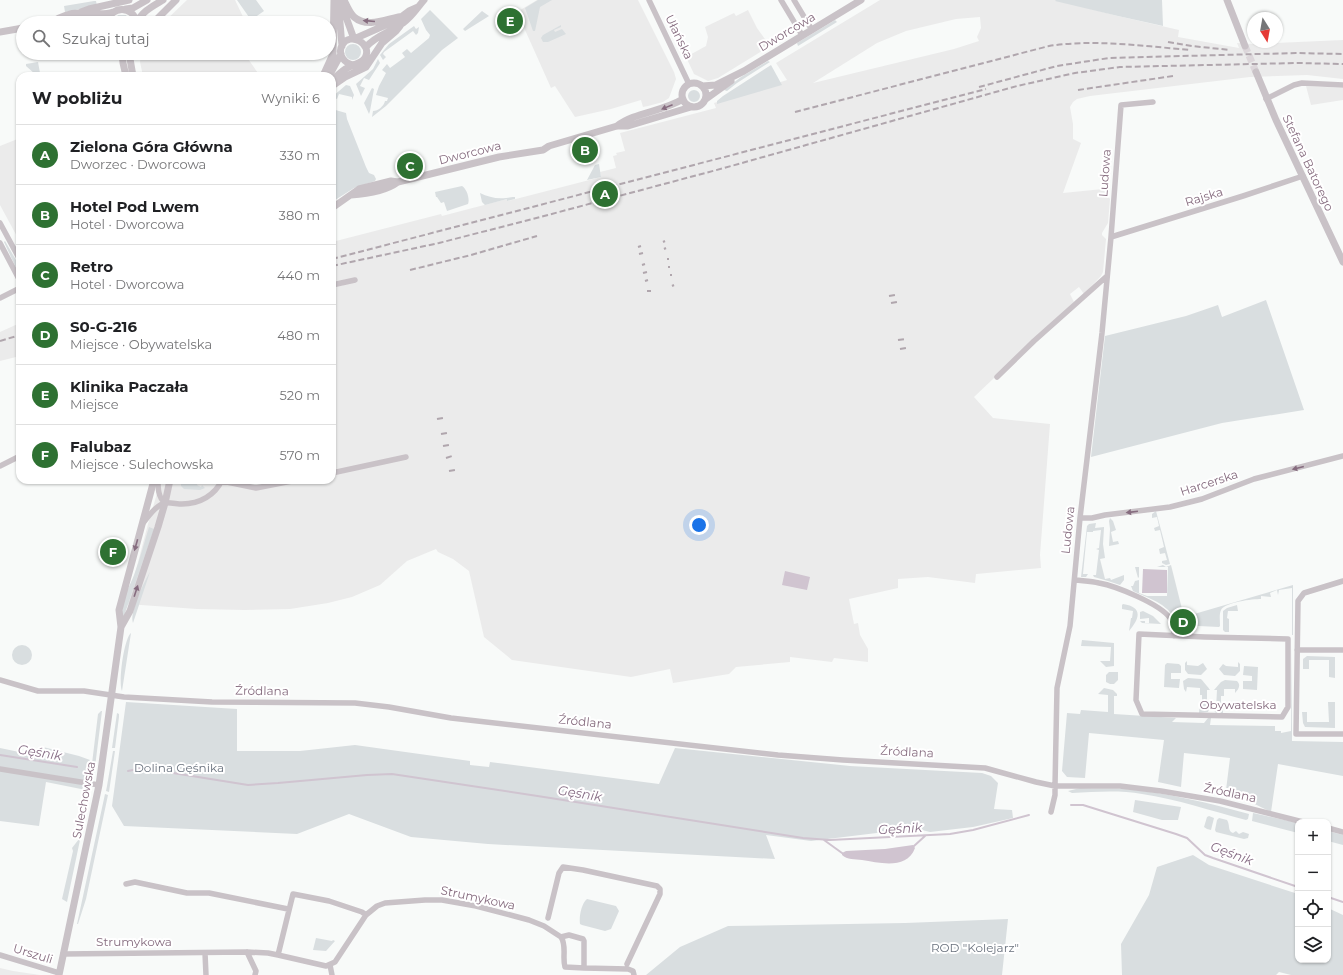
<!DOCTYPE html>
<html lang="pl">
<head>
<meta charset="utf-8">
<style>
	:root { --surface:#fff; --page:#f6f6f6; --text:#202124; --muted:#757577; --line:#e0e0e0; --accent:#2e7132 }
	body { margin:0; font-family:Montserrat,sans-serif; background:var(--page); color:var(--text) }
	.controls { position:absolute; right:12px; bottom:12px; display:grid; overflow:hidden; border-radius:8px; box-shadow:0 1px 3px #0004 }
	.controls button { width:36px; height:36px; display:grid; place-items:center; padding:0; border:0; border-bottom:1px solid var(--line); background:var(--surface); color:var(--text); font:20px sans-serif }
	.compass { position:absolute; left:1247px; top:12px; width:36px; height:36px; border-radius:50%; background:var(--surface); box-shadow:0 1px 3px #0004; rotate:169deg }
	.you { position:absolute; left:699px; top:525px; width:14px; height:14px; margin:-10px; border:3px solid #fff; border-radius:50%; background:#1a73e8; box-shadow:0 0 0 6px #1a73e833 }
	.badge { display:grid; place-items:center; width:26px; height:26px; border-radius:50%; background:var(--accent); color:#fff; font-size:13px; font-weight:700 }
	.pin { position:absolute; translate:-50% -50%; border:2px solid #fff; box-shadow:0 1px 4px #0006 }
	.list { margin:0; padding:0; list-style:none }
	h2 { display:flex; justify-content:space-between; align-items:center; height:52px; margin:0; padding:0 16px; font-size:17px }
	h2 small { font-size:13px; font-weight:400; color:var(--muted) }
	.list li { display:grid; grid-template-columns:26px 1fr auto; gap:12px; align-items:center; box-sizing:border-box; height:60px; padding:0 16px; border-top:1px solid var(--line) }
	.list b { display:block; font-size:15px; white-space:nowrap }
	.list p { margin:0; font-size:13px; white-space:nowrap; color:var(--muted) }
	.list em { font-size:13px; font-style:normal; color:var(--muted) }
	.icon { flex:none; width:22px; height:22px; fill:none; stroke:currentColor; stroke-width:2; stroke-linecap:round; stroke-linejoin:round }
	.map { position:relative; flex:none; width:1343px; height:975px; overflow:hidden }
	.search { position:absolute; background:var(--surface); box-shadow:0 1px 3px #0004; left:16px; top:16px; width:320px; height:44px; display:flex; align-items:center; gap:10px; box-sizing:border-box; padding:0 14px; border-radius:22px; color:var(--muted); font-size:15px }
	.panel { position:absolute; background:var(--surface); box-shadow:0 1px 3px #0004; left:16px; top:72px; width:320px; height:412px; border-radius:12px }
	.map>svg:first-child { display:block }
	.built { fill:#ebebeb; fill-rule:evenodd }
	.green { fill:#d9dee0 }
	.water { fill:#d0c4d0 }
	.lines { fill:none; stroke-linecap:round; stroke-linejoin:round }
	.stream { stroke:#d0c4d0; stroke-width:2 }
	.tertiary-tunnel { stroke:#dcd6da; stroke-width:7; stroke-dasharray:7 3.5; stroke-linecap:butt }
	.minor { stroke:#c9c2c7; stroke-width:5.5 }
	.tertiary { stroke:#c9c2c7; stroke-width:7 }
	.rail { stroke:#b0a6ad; stroke-width:2; stroke-dasharray:6 3; stroke-linecap:butt }
	.oneway { fill:#866c7f }
	.labels { text-anchor:middle; stroke-width:4; stroke-linejoin:round; paint-order:stroke }
	.street-label { font-size:12px; fill:#866c7f; stroke:#fff }
	.park-label { font-size:12px; fill:#6a727e; stroke:#fff }
	.water-label { font-size:13px; font-style:italic; fill:#876d85; stroke:#fff }
</style>
</head>
<body>
<div class="map">
<svg width="1343" height="975" viewBox="0 0 1343 975">
	<rect width="100%" height="100%" fill="#f8faf9"/>
	<path class="built" d="M187,0H235L246,23H163Z
		M537,0H638L674,72L676,79L669,98L663,102L648,106L643,107L641,100L611,109L575,117L555,86L551,88L517,12Z
		M880,0H1056L1118,16L1179,30L1178,37L1239,48L1237,43L1252,44L1343,40V79L1307,75L1250,77L1090,96L1077,99L1073,102L1070,107L1073,124V139L1081,143L1063,193L1103,189L1110,199L1108,223L1102,233V235L1106,239L1103,272L1101,276L1084,294L1079,287L1070,294L1074,302L974,397L993,418L1050,424L1040,555L1041,568L976,574L975,583L928,577L898,579V588L849,599L854,624L858,623L860,635L868,649V662L834,658L832,662L790,657V662L736,667L729,674L673,683L670,669L631,677L512,660L484,637L469,571L453,559L438,552L436,549L407,561L380,585L352,597L328,603L290,609L245,610L197,609L127,604L148,524L161,480H332V242L441,214L442,216L507,199L508,201L601,177L600,172L616,168L613,156L617,155L616,153L625,151L620,133L716,108L714,103L787,80L776,63ZM980,17L981,28L977,37L979,41L954,49L813,83L877,43L906,31L956,19Z
		M748,10L757,28L770,46L718,78L708,81L694,74L686,57L706,46L708,37L705,27L734,13L736,16Z
		M141,53H244L260,76H143L140,62Z
		M1306,86L1343,88V100L1311,105Z
		M20,138V242L0,205V146Z
		M20,323V356L0,361V332Z
		M0,968L13,971L40,975H0Z"/>
	<path class="green" d="M237,0H256L264,11L251,20Z
		M538,0H552L540,7L535,31H533L525,8Z
		M1056,0H1162L1163,26L1118,16L1055,1Z
		M94,1H96L97,6L65,12L64,6Z
		M430,10L458,38L442,50L386,106L372,117L373,111C378,111 384,106 385,101H387L388,98L376,95L379,86L386,73L382,70L387,64L390,68L405,57L402,53L407,49L411,53L429,38L430,35L426,30L421,19Z
		M482,11L489,16L465,31L463,29Z
		M118,15H126L129,19L130,23H114L115,19Z
		M835,20L837,22L798,46L797,43Z
		M561,25V27L554,30L555,32L562,29L566,34L548,42H543L541,38L543,35Z
		M414,26L416,29L419,27L418,33L416,35L413,31L384,52L383,54L386,57L383,60L380,55L389,44Z
		M345 52a8 8 0 1 1 16 0a8 8 0 1 1-16 0Z
		M378,59L380,63L369,80L364,78L360,86L365,88L361,96L356,84L373,69Z
		M768,61L770,62L737,83L727,91L724,90L741,77Z
		M38,62L40,73L35,74L26,66V64Z
		M771,65L782,85L717,104V101L723,96Z
		M346,85L350,86L354,95L352,100V97L339,94L337,99L332,97Z
		M372,88L374,89L370,111L369,114L364,103Z
		M688 96a6 6 0 1 1 12 0a6 6 0 1 1-12 0Z
		M332,109L346,113L347,119L366,167L369,173L374,175L376,179L375,181L354,188L332,202Z
		M599,164L601,177L587,180L595,165Z
		M462,186C467,189 470,199 468,204L447,211L444,202L441,203L437,197H436L435,192Z
		M480,193C488,197 496,199 506,198C509,198 511,197 515,197V199L507,201V199L485,205L482,202Z
		M5,241L20,267L17,270L4,242Z
		M1266,300L1304,410L1222,423L1091,457L1105,336L1186,316L1218,305L1222,317Z
		M181,480H199L197,485L201,487L202,485L205,488L200,490L184,489L181,486Z
		M1156,511L1170,564L1166,565L1162,563V561L1167,560L1165,553L1160,554L1159,549L1164,547L1160,530L1155,531L1154,528L1159,526L1157,517L1152,518V514Z
		M1110,518L1113,521L1116,530L1111,532L1113,542L1118,541L1119,544L1109,546L1110,529L1109,521Z
		M1096,523L1095,528L1104,527V528L1103,544L1105,558L1100,559L1105,579L1110,578L1111,580L1124,575V580L1120,585L1108,581L1094,577L1093,575H1096L1099,550L1096,549L1099,548L1101,530L1093,531V532H1087L1083,574H1088L1086,577H1081L1087,526L1089,524Z
		M149,527L154,529L123,619C119,604 129,588 134,575C140,559 144,543 149,527Z
		M1163,565L1166,567L1171,565L1184,617L1293,585V635H1292V588L1279,590L1278,595L1277,590L1270,593L1271,597L1261,596V599C1253,599 1225,602 1221,610C1219,614 1220,621 1220,626L1219,627L1178,625C1169,604 1153,600 1133,591L1131,586H1133L1135,581L1139,580V593L1147,596H1167L1168,567H1139V577L1138,578L1135,567H1157Z
		M150,572L133,623C129,613 144,582 150,572Z
		M1123,604C1143,607 1140,618 1129,631L1131,618H1132L1133,611L1122,609V605Z
		M1237,605L1238,611H1228L1227,618L1229,619V632H1225L1223,630V611L1227,608Z
		M1143,611L1153,616L1161,624L1142,623L1140,621H1145V623H1149V618L1140,619V612Z
		M131,633L122,691C118,683 124,638 131,633Z
		M1082,640L1114,643V666L1106,667L1100,661H1110L1111,647L1081,646Z
		M1292,644V741L1343,742V776L1278,764L1271,812L1226,790L1230,758L1184,753L1181,787L1158,782L1164,740L1089,733L1085,778L1067,777L1062,771L1067,713L1080,714L1081,710L1108,712V695L1098,694L1104,688L1113,690L1117,694V696H1114V714L1176,718L1172,722L1204,723L1208,718H1211L1210,725L1275,726V731H1281V733L1291,731Z
		M12 655a10 10 0 1 1 20 0a10 10 0 1 1-20 0Z
		M1307,656L1335,657V678L1329,677V660H1309V669H1303V659Z
		M1187,661V665L1198,666L1203,663L1207,669L1201,675L1188,674L1185,670V663Z
		M1238,662L1240,664V671L1235,676L1224,675L1219,669L1223,664L1226,666L1238,667Z
		M1167,663L1179,664L1181,666V673H1171V679H1180L1179,688L1164,687L1165,665Z
		M1244,666L1258,667L1257,690L1243,689V681H1252V676L1243,675Z
		M1109,672H1118V680L1114,684H1110L1106,682V675Z
		M1188,678L1201,679C1202,680 1209,688 1210,690H1207V708L1209,709L1208,712L1199,713L1200,702H1202V695H1200V688L1187,687L1186,692L1184,689L1183,681Z
		M1225,680L1237,681C1241,685 1239,689 1235,693V689H1224V696H1221V702H1223V714L1216,713L1213,709H1216L1217,690H1214L1221,682Z
		M126,702L237,709V751H300L355,745L470,761V765L489,767L490,762L659,784L675,748L850,766L982,773L991,776L998,783L994,809L1012,810L1013,818L973,827L930,832L922,830L885,832L811,841L766,835L775,859L488,844L411,837L349,814L297,834L124,826L112,806Z
		M1328,702H1335V728L1305,727L1303,723L1302,712H1307V722H1329Z
		M101,711H102L94,775L90,780L98,714Z
		M117,713L119,714V717L115,748H112Z
		M43,747L79,756L90,760L86,790L46,782L39,826L0,821V748L24,753Z
		M113,751H115L109,792L106,791L107,786Z
		M1080,788C1095,789 1111,788 1126,789C1168,793 1209,803 1249,814L1248,819L1246,820C1211,811 1177,799 1142,794C1119,790 1095,792 1072,793L1068,791Z
		M105,794L108,795L86,899L78,924H77Z
		M1135,800L1181,807L1178,820H1162L1133,812Z
		M1253,813L1298,823V833L1252,821Z
		M1209,816L1214,818L1211,830L1207,829L1204,827L1207,817Z
		M1219,818L1227,820C1230,825 1228,829 1231,832L1233,833L1236,831L1239,834L1243,832L1249,834L1248,838L1244,839L1216,832L1215,830L1217,820Z
		M1328,831L1343,835V845L1328,841Z
		M79,839L80,840L67,902L62,899L73,851L72,848Z
		M1193,855L1209,865L1298,894V960H1328V908L1343,915V975H1291L1279,972L1276,975H1122L1121,944L1149,895L1157,867Z
		M587,899L616,906L619,911L611,929L605,931L582,925L580,924C579,917 581,904 587,899Z
		M1008,919L1002,975H646L680,947L728,926L905,923Z
		M316,938L332,941L333,940L335,941L326,951L313,950Z"/>
	<path class="water" d="M1143,569L1167,570V593H1142Z
		M785,571L810,577L807,590L782,585Z
		M913,845L915,848C907,870 880,863 862,860C855,859 847,860 842,855V853L846,851L885,849Z"/>
	<g class="lines">
		<path class="stream" d="M0,755L77,767
			M128,771L142,768L248,785L278,783L367,775L392,774L544,797L803,838L830,840L950,834L973,830L1029,815
			M1071,805H1083L1176,834L1187,838L1205,855L1213,858L1298,887
			M824,840L842,853
			M914,846L925,836
			M1328,897L1343,902"/>
		<path class="tertiary-tunnel" d="M1245,46L1256,72"/>
		<path class="minor" d="M649,0L689,84
			M781,0L802,35
			M794,0L812,30
			M1266,99L1294,85L1302,83L1343,85
			M0,223L20,260
			M1111,237L1243,196L1303,176
			M0,243L20,281
			M332,285L355,280
			M0,298L20,288
			M997,377L1034,341L1107,276
			M0,466L20,456
			M332,473L406,457
			M158,480C158,488 158,497 165,503
			M222,481L256,488L297,480
			M1080,518H1092L1105,515L1170,507L1202,499L1254,479L1343,456
			M144,522C149,515 156,506 164,503C169,502 177,504 182,504C200,504 215,495 222,480
			M1075,580C1083,581 1091,581 1099,583C1116,586 1160,604 1170,618C1174,623 1174,629 1174,636
			M1343,581L1304,593L1298,601L1296,734H1343
			M1139,634L1205,637L1288,639V707L1282,717L1142,714L1136,700Z
			M1297,650H1343
			M0,680L38,691H84L124,697L212,702L355,703L389,707L451,718L778,755L843,760L985,768L1036,782L1055,786H1120L1161,791L1220,801L1303,822
			M0,769L99,785
			M1051,812L1055,795V786L1057,688L1070,626L1080,518L1102,333L1111,237L1121,105L1153,102
			M1328,828L1343,832
			M126,884L135,882L187,893H209L288,909
			M548,918L559,873L563,867L583,870L657,886L660,889V894L627,964
			M561,937C567,946 562,957 565,967L584,968
			M247,952L256,971L255,975
			M205,953L206,975
			M63,954L247,952L268,953L278,955L293,894L329,901L362,912L366,915L377,906L385,903L425,900H442L476,906L529,920L544,926L561,937L569,935L583,939L584,941V968L628,969L633,971L634,975
			M0,955L59,973
			M278,955L326,966L335,962L366,915
			M330,965L332,975"/>
		<path class="tertiary" d="M338,0L342,46
			M344,0C347,6 349,12 354,17C368,29 388,18 404,16
			M1227,0L1245,46
			M344,5L346,17L354,39
			M126,9L133,8L147,0
			M81,12L89,9L129,0
			M52,22C60,17 68,13 78,13C90,12 101,16 113,12
			M71,23L87,22L99,23
			M108,23C109,5 135,5 136,23
			M137,23C141,12 153,6 163,0
			M153,23L176,0
			M0,32L23,28
			M354,39L397,20L409,11L418,7
			M366,47C376,35 391,32 403,23C412,17 417,8 424,0
			M122,53L123,63L126,76
			M129,53L133,76
			M1256,72L1276,120L1343,262
			M323,76L333,54L334,0
			M329,76L341,54
			M332,81C337,76 342,70 349,67C354,64 361,64 365,58C373,44 350,31 342,45C337,55 345,64 354,65
			M682 95a12 12 0 1 1 24 0a12 12 0 1 1-24 0Z
			M332,86L345,77L366,67L382,43L396,31L400,26
			M702,86L716,85L744,71L861,0
			M706,99L731,81
			M617,126C635,112 662,112 683,99
			M351,195C367,194 386,191 398,182L499,157L543,150L549,146L617,126H628L691,107
			M332,208L359,189L391,181L398,182
			M121,627L130,611L158,527L165,503L170,480
			M59,975L99,785L121,627L119,610L154,480"/>
		<path class="rail" d="M1168,42L1192,46L1230,50
			M979,87L1057,66L1109,58L1296,53L1343,54
			M1078,90L1173,76
			M795,112L1049,46C1095,39 1143,46 1190,50
			M663,242L665,241
			M638,247L641,246
			M664,249L666,248
			M639,254L643,253
			M332,259L986,89
			M667,259H669
			M642,265L645,264
			M332,266L439,243L544,216L724,168L1017,86L1075,73L1120,67L1297,63L1343,64
			M668,267H670
			M410,270L471,255L537,236
			M643,273L647,272
			M670,275H672
			M645,281L648,280
			M672,286L674,285
			M647,291H651
			M889,296L895,295
			M891,303L897,302
			M898,340L905,339
			M0,341L20,335
			M900,349L906,348
			M437,419L443,418
			M441,434L447,433
			M443,446L449,445
			M446,458L452,456
			M449,471L455,470"/>
	</g>
	<defs><path id="oneway-solid" d="M-6-.8H1V-3.2L6.5 0L1 3.2V.8H-6Z"/></defs>
	<g class="oneway">
		<use href="#oneway-solid" transform="translate(369 21) rotate(-175)"/>
		<use href="#oneway-solid" transform="translate(667 107) rotate(158)"/>
		<use href="#oneway-solid" transform="translate(1298 468) rotate(166)"/>
		<use href="#oneway-solid" transform="translate(1132 512) rotate(173)"/>
		<use href="#oneway-solid" transform="translate(136 545) rotate(106)"/>
		<use href="#oneway-solid" transform="translate(136 591) rotate(-72)"/>
	</g>
	<g class="labels">
		<g class="street-label">
			<text transform="translate(787 32) rotate(-31)" y="4">Dworcowa</text>
			<text transform="translate(679 37) rotate(64)" y="4">Ułańska</text>
			<text transform="translate(470 153) rotate(-14)" y="4">Dworcowa</text>
			<text transform="translate(1308 163) rotate(65)" y="4">Stefana Batorego</text>
			<text transform="translate(1105 173) rotate(-86)" y="4">Ludowa</text>
			<text transform="translate(1204 197) rotate(-17)" y="4">Rajska</text>
			<text transform="translate(1209 483) rotate(-18)" y="4">Harcerska</text>
			<text transform="translate(1068 530) rotate(-84)" y="4">Ludowa</text>
			<text transform="translate(262 691) rotate(1)" y="4">Źródlana</text>
			<text x="1238" y="709">Obywatelska</text>
			<text transform="translate(585 722) rotate(6)" y="4">Źródlana</text>
			<text transform="translate(907 752) rotate(3)" y="4">Źródlana</text>
			<text transform="translate(1230 793) rotate(12)" y="4">Źródlana</text>
			<text transform="translate(84 800) rotate(-79)" y="4">Sulechowska</text>
			<text transform="translate(478 898) rotate(12)" y="4">Strumykowa</text>
			<text x="134" y="946">Strumykowa</text>
			<text transform="translate(33 954) rotate(17)" y="4">Urszuli</text>
		</g>
		<g class="park-label">
			<text x="179" y="772">Dolina Gęśnika</text>
			<text x="975" y="952">ROD "Kolejarz"</text>
		</g>
		<g class="water-label">
			<text transform="translate(40 752) rotate(9)" y="5">Gęśnik</text>
			<text transform="translate(580 793) rotate(9)" y="5">Gęśnik</text>
			<text transform="translate(900 828) rotate(-3)" y="5">Gęśnik</text>
			<text transform="translate(1232 853) rotate(21)" y="5">Gęśnik</text>
		</g>
	</g>
</svg>
<div class="controls">
<button>+</button>
<button>−</button>
<button><svg class="icon" aria-label="locate" viewBox="0 0 24 24"><circle cx="12" cy="12" r="6"/><path d="M12 2v4M12 18v4M2 12h4M18 12h4"/></svg></button>
<button><svg class="icon" aria-label="layers" viewBox="0 0 24 24"><path d="M12 4l9 5-9 5-9-5zM3 14l9 5 9-5"/></svg></button>
</div>
<svg class="compass" viewBox="-18 -18 36 36"><path d="M0-13l5 13h-10z" fill="#e53935"/><path d="M0 13l5-13h-10z" fill="#757577"/></svg>
<div class="you"></div>
<div class="pin badge" style="left:605px;top:194px">A</div>
<div class="pin badge" style="left:585px;top:150px">B</div>
<div class="pin badge" style="left:410px;top:166px">C</div>
<div class="pin badge" style="left:1183px;top:622px">D</div>
<div class="pin badge" style="left:510px;top:21px">E</div>
<div class="pin badge" style="left:113px;top:552px">F</div>
<div class="search"><svg class="icon" aria-label="search" viewBox="0 0 24 24"><circle cx="10" cy="10" r="6"/><path d="M15 15l6 6"/></svg>Szukaj tutaj</div>
<section class="panel">
<h2>W pobliżu<small>Wyniki: 6</small></h2>
<ul class="list">
<li><span class="badge">A</span><div><b>Zielona Góra Główna</b><p>Dworzec · Dworcowa</p></div><em>330 m</em></li>
<li><span class="badge">B</span><div><b>Hotel Pod Lwem</b><p>Hotel · Dworcowa</p></div><em>380 m</em></li>
<li><span class="badge">C</span><div><b>Retro</b><p>Hotel · Dworcowa</p></div><em>440 m</em></li>
<li><span class="badge">D</span><div><b>S0-G-216</b><p>Miejsce · Obywatelska</p></div><em>480 m</em></li>
<li><span class="badge">E</span><div><b>Klinika Paczała</b><p>Miejsce</p></div><em>520 m</em></li>
<li><span class="badge">F</span><div><b>Falubaz</b><p>Miejsce · Sulechowska</p></div><em>570 m</em></li>
</ul>
</section>
</div>
</body>
</html>
